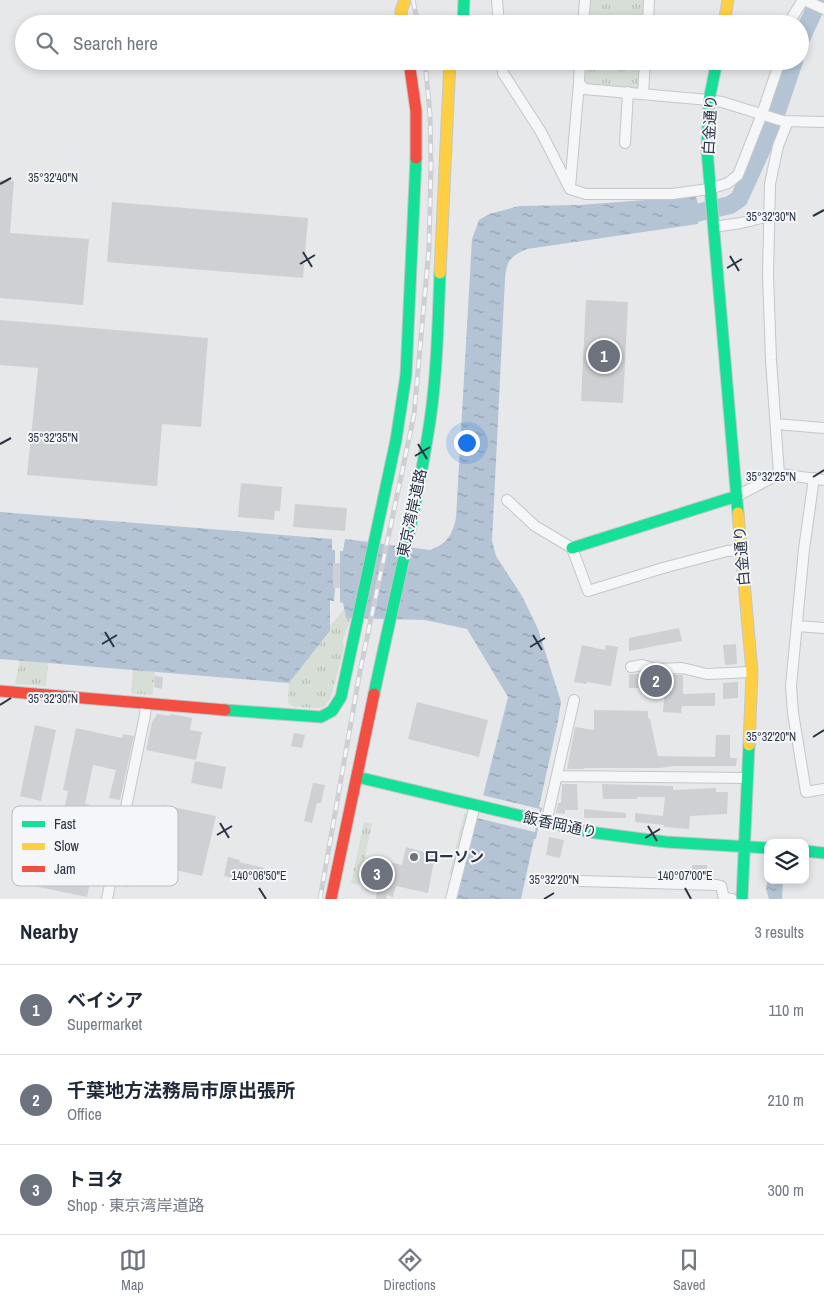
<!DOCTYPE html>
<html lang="en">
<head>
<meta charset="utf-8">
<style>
	:root { --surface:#fff; --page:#f6f6f7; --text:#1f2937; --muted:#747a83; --line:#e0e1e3; --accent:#6c737f }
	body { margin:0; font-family:"Archivo Narrow","Noto Sans JP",sans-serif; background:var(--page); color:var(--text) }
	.controls { position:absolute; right:15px; bottom:15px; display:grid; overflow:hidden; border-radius:10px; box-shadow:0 2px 8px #0003 }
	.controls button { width:45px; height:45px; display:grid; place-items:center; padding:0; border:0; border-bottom:1px solid var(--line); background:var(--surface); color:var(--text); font:25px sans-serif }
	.you { position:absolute; left:466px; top:442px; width:18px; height:18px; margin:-12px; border:4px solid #fff; border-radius:50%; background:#1a73e8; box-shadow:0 0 0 8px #1a73e833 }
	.badge { display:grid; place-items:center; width:32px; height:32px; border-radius:50%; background:var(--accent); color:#fff; font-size:16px; font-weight:700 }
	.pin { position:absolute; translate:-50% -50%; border:2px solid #fff; box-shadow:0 1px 5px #0006 }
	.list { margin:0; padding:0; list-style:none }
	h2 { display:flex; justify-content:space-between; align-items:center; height:65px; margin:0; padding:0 20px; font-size:21px }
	h2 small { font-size:16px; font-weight:400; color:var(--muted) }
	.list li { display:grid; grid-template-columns:32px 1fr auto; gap:15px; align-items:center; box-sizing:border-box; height:90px; padding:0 20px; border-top:1px solid var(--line) }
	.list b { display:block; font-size:19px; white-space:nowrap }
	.list p { margin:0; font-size:16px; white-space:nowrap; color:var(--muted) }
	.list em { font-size:16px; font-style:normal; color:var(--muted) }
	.icon { flex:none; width:28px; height:28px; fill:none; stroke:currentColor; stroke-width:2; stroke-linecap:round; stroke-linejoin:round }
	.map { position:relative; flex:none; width:824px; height:899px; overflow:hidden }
	.search { position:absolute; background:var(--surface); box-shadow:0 2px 8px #0003; left:15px; right:15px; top:15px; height:55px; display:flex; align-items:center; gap:12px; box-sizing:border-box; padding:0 18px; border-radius:28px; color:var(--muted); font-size:19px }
	.sheet { height:335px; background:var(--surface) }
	nav { display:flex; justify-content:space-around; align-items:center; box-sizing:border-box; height:70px; border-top:1px solid var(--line); background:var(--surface); font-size:14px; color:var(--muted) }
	nav a { display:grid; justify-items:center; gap:2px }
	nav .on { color:var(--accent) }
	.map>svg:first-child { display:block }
	.grass { fill:url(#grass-tufts) }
	.water { fill:url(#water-ripples) }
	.pier { fill:#e6e8ea }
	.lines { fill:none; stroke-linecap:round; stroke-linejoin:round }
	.river { stroke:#b4c4d5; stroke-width:18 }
	.building { fill:#ced0d3 }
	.street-casing { stroke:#c4c6c8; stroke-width:12 }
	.fast-casing { stroke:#c4c6c8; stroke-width:13 }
	.slow-casing { stroke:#c4c6c8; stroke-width:13 }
	.jam-casing { stroke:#c4c6c8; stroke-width:13 }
	.street { stroke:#f5f6f7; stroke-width:10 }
	.fast { stroke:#16e098; stroke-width:11 }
	.slow { stroke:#ffcf43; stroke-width:11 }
	.jam { stroke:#f24e42; stroke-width:11 }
	.rail-casing { stroke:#cecfd2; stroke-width:5 }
	.rail { stroke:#f4f6f9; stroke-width:3; stroke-dasharray:9; stroke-linecap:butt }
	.ticks { fill:none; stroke:#2b3445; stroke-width:2 }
	.poi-dot { fill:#6c737f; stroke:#f4f6f9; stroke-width:2 }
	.labels { text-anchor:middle; stroke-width:4; stroke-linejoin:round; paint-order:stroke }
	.street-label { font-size:15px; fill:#2b3445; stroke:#f4f6f9 }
	.poi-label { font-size:15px; font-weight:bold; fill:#2b3445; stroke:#f4f6f9; text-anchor:start }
	.key { fill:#f4f6f9; stroke:#b8bcc3; stroke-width:1 }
	.key-label { font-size:14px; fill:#2b3445 }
	.ticks-label { font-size:12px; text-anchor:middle; fill:#2b3445; stroke:#f4f6f9; stroke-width:4; stroke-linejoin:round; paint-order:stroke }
</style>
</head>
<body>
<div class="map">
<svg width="824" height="899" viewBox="0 0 824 899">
	<defs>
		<pattern id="grass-tufts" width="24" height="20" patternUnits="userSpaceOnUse" patternTransform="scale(1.25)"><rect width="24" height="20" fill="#d6ded6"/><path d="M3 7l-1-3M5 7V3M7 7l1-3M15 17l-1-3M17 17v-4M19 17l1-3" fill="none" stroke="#b8bfb9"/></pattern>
		<pattern id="water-ripples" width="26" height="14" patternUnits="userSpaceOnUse" patternTransform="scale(1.25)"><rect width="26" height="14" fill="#b4c4d5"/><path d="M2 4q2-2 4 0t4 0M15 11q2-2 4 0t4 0" fill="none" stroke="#93a0af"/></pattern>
	</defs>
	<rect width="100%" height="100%" fill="#e6e8ea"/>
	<path class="grass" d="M587,0H645L644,24H585Z
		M582,61H641L640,85L635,89L587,85L581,80Z
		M344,609L346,618H351L343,640L344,649L331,697L325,706L321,708L294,707L288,703L289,683L330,632V626Z
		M20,660L48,663L46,685L45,686L15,684Z
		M133,670L155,672V682H153V694L151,695L131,693Z
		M464,813L468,814L453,875H449L464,815Z
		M364,822L372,824L359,885L351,883Z"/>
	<path class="water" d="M696,196L699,208L698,224L527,249C509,257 507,261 505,279L492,541L496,556L522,596L538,629L561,702L558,721L539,807L542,808L536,839H534L521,899H457L508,697L467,629L425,620L346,618L343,603L340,602V588H335L334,601H330V631L289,683L0,659V512L332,539V550H335V563H340V551H343L345,539L430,550C448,543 452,535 456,518L472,239L479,220L489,214L519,206L580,205Z
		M768,878V880H783L782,899H769L766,889Z"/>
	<path class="pier" d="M482,795L540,809L535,832L477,818Z"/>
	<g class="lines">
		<path class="river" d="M800,41L819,0
			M692,214L730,205L739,199L771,129L794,61"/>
	</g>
	<path class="building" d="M0,180L14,181L10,233L89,239L83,305L0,298Z
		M112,202L308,218L303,278L107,262Z
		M586,300L628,302L623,403L581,401Z
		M0,320L208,338L201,427L162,424L157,486L27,475L38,368L0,365Z
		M241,483L282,487L280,511H275L274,520L238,517Z
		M295,504L347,508L345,531L293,527Z
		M333,563H340V588H333Z
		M679,628L682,641L629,651V638Z
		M736,644L737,664L725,665L723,645Z
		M582,645L605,650L606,645L618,647L611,686L587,682V684L574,682Z
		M629,674L683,675V694L715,693V706H682L681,713L663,712L665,688H629Z
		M155,676L163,677L162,689L154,687Z
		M738,682V698L723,699V683Z
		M417,702L488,720L479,757L408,739Z
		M594,710L648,711V718L650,719L658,756L715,757L716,735H730V758H737L736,766H673L660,768H584V769H567L575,727L594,730Z
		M157,714L169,716L171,714L192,718L190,730L202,732L196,760L146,750L152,722Z
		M35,725L56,730L41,801L20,796Z
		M76,728L122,738L123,734L134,736L120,800L109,798L116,770L93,765L85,804H89L80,847L57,843L68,791L63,790Z
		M294,733L305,735L302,748L291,746Z
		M195,761L226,767L222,789L191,783Z
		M313,783L325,785L321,803H317L312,823L304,821Z
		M562,784H577L578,810H565V814L556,813L558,803H561Z
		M602,784L673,786V790L716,788V792H728L727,814L690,816L689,829L664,827V825L635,822V813L663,816L665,797H637V799H603Z
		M163,805L216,816L202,876L162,867L166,846L155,844Z
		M584,809L626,813V818H584Z
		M131,833L140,835L137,847L144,848L140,864L134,862L129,887L117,885L128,834Z
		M549,837L564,840L560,858L546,855Z
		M406,847L435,855L428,893L396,886L393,897L387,895L386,899H376L377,892L366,890L373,858L402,865Z
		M21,853L93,868L87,897L15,882Z
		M228,857L240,860L239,862L264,868L262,880L237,875L236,879L224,876Z
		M692,865H707V878L692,877Z"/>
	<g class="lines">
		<defs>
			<path id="street" d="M497,0L499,24
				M804,0L824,9
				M583,24L585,0
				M648,24L649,0
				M790,24L793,16L803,0
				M502,61L503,73L541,132L570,189L586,194H672L709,189L728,183L738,175L762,114L780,61
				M580,61L579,83L584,89L709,100L722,102L783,121L824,122
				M643,94L645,61
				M625,143L628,92
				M570,187L579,83
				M713,227L741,223L769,216
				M776,424L824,428
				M779,474L771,360L768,275L770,184L778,146L788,121
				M814,478L804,549L791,686L793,713L806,792L824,789
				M737,496L779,474L824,480
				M507,500L535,526L572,548L588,591L663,568L727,551L741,550
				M797,626L824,628
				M631,667L642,665L656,669L682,668L707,674L752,672
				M557,776L748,778
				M546,823L574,700
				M581,881L717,885L721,886L724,898L732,899
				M107,899L145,715L146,703
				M451,899L475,805"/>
			<path id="fast" d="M463,24L464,0
				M717,61L709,100L707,150L738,513
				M572,548L737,496
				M374,694C393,603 416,513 430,421C437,373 438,323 440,273
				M225,710L321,717L332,711L341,697L396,440L406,375L416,158
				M357,777L589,832L666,842L768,848
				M805,851L824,853
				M742,899L749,745"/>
			<path id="slow" d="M402,24L401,11L405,0
				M724,24L728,0
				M440,273L450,61
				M738,513L752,672L749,745"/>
			<path id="jam" d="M409,61L416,111V158
				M0,691L225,710
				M331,899L374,694"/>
		</defs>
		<use href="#street" class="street-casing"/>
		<use href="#fast" class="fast-casing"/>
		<use href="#slow" class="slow-casing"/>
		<use href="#jam" class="jam-casing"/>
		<use href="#street" class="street"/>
		<use href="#fast" class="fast"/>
		<use href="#slow" class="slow"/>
		<use href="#jam" class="jam"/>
		<defs>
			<path id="rail" d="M413,0L418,24
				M320,899L360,671L414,415L429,248L431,163L430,115L425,61"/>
		</defs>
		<use href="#rail" class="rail-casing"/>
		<use href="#rail" class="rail"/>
	</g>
	<path class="ticks" d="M0,184L11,178M813,216L824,210M303,252L312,267M730,256L739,271M300,264L315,255M727,268L742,259M0,444L11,438M418,444L427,459M415,456L430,447M813,477L824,470M105,632L114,647M533,635L542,650M102,644L117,635M530,647L545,638M0,705L11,698M813,737L824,730M220,823L229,838M648,826L657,841M217,835L232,826M645,838L660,829M259,888L266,899M685,888L691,899M544,899L554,893"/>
	<circle class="poi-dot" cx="414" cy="857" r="5"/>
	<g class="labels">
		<g class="street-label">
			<text transform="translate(710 125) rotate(-87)" y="5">白金通り</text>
			<text transform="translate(412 513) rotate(-78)" y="5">東京湾岸道路</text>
			<text transform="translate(742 556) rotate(-95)" y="5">白金通り</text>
			<text transform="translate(560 825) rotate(12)" y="5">飯香岡通り</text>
		</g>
		<g class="poi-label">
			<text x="424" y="862">ローソン</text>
		</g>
	</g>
	<rect x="12" y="806" width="166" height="80" rx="8" class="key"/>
	<rect x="22" y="821" width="23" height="6" fill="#16e098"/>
	<rect x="22" y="843" width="23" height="7" fill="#ffcf43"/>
	<rect x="22" y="866" width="23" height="6" fill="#f24e42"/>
	<g class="key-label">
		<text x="54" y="829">Fast</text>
		<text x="54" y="851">Slow</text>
		<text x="54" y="874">Jam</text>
	</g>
	<g class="ticks-label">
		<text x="53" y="182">35°32'40"N</text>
		<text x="771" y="221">35°32'30"N</text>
		<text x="53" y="442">35°32'35"N</text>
		<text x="771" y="481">35°32'25"N</text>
		<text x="53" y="703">35°32'30"N</text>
		<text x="771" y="741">35°32'20"N</text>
		<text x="259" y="880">140°06'50"E</text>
		<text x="685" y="880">140°07'00"E</text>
		<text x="554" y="884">35°32'20"N</text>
	</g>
</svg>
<div class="controls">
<button><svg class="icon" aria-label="layers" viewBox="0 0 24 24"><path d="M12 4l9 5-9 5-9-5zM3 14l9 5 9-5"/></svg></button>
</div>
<div class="you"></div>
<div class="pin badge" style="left:604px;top:356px">1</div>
<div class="pin badge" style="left:656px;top:681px">2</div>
<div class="pin badge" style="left:377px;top:874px">3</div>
<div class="search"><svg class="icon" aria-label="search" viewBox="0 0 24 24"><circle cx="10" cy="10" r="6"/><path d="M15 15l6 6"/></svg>Search here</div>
</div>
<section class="sheet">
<h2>Nearby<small>3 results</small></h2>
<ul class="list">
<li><span class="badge">1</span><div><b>ベイシア</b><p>Supermarket</p></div><em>110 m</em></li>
<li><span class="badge">2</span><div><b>千葉地方法務局市原出張所</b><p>Office</p></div><em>210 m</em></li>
<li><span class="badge">3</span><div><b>トヨタ</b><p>Shop · 東京湾岸道路</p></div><em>300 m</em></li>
</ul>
</section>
<nav>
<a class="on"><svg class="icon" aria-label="map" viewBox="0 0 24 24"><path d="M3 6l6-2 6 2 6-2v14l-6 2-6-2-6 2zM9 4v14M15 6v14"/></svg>Map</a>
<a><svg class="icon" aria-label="directions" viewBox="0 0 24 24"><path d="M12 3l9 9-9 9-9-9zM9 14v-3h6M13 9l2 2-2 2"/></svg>Directions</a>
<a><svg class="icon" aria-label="saved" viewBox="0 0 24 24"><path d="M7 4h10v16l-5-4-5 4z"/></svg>Saved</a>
</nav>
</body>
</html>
